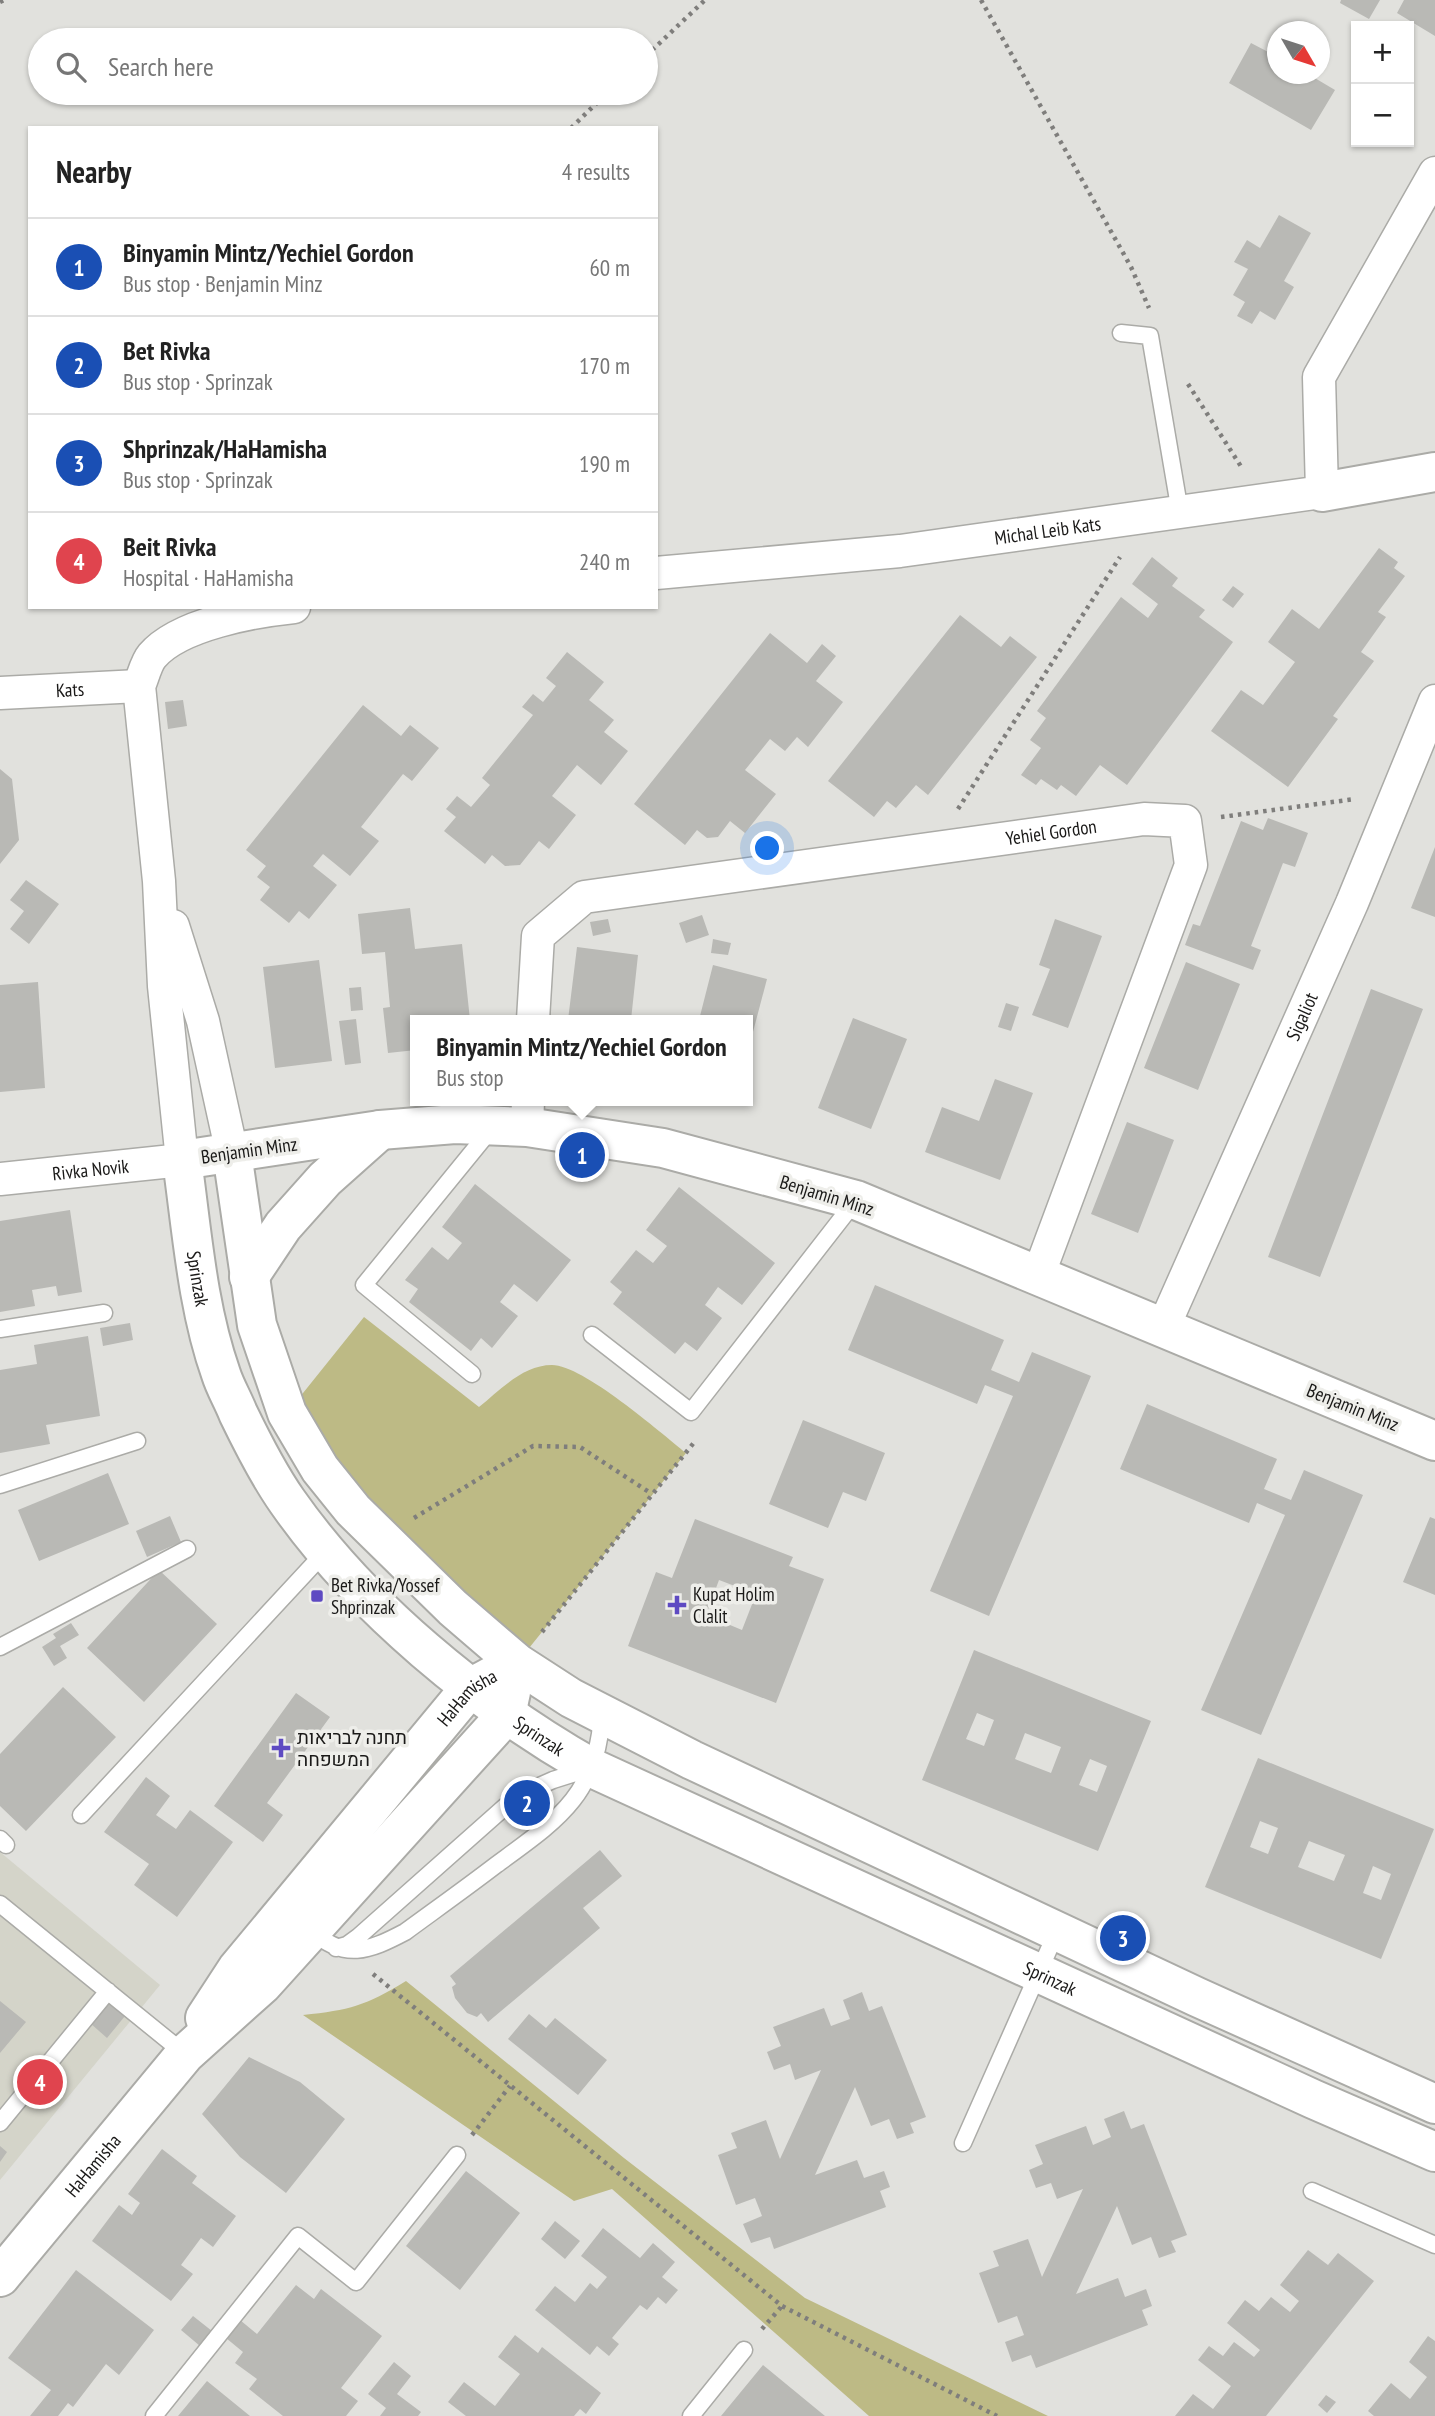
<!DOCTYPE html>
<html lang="en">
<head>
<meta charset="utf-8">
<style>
	:root { --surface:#fff; --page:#f6f6f6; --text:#222; --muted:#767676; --line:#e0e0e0; --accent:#111827 }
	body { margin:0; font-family:"PT Sans Narrow",Heebo,sans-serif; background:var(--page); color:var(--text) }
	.controls { position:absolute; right:21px; top:21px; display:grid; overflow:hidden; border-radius:0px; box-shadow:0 2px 5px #0004 }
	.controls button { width:63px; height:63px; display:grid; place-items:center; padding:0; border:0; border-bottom:2px solid var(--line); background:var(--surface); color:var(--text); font:35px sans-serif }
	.compass { position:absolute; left:1267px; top:21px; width:63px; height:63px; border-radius:50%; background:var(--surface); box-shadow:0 2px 5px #0004; rotate:129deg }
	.you { position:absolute; left:768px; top:849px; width:24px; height:24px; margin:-18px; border:5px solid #fff; border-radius:50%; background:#1a73e8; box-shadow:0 0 0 10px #1a73e833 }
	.badge { display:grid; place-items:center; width:46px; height:46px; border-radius:50%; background:var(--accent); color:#fff; font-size:23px; font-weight:700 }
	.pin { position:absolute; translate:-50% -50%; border:4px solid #fff; box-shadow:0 2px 7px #0006 }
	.popup { position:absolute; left:410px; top:1015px; width:343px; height:91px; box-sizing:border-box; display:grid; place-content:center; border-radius:0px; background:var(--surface); filter:drop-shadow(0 2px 5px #0005); font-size:23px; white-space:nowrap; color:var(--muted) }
	.popup b { font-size:26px; color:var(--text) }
	.popup::after { content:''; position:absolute; left:50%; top:100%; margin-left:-14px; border:14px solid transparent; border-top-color:var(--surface) }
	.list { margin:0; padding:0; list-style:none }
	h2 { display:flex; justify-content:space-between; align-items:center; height:91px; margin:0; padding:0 28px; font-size:30px }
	h2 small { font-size:23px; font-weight:400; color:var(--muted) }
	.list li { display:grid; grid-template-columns:46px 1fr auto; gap:21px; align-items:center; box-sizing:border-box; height:98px; padding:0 28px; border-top:2px solid var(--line) }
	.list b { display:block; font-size:26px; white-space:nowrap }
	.list p { margin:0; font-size:23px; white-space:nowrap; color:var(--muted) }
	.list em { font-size:23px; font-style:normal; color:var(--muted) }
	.icon { flex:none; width:38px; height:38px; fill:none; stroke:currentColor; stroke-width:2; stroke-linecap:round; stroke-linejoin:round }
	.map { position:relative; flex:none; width:1435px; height:2416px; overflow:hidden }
	.search { position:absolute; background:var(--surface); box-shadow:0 2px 5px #0004; left:28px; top:28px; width:630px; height:77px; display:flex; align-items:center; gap:18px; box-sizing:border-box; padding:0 24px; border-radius:38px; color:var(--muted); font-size:26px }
	.panel { position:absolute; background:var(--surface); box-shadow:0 2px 5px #0004; left:28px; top:126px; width:630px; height:483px; border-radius:0px }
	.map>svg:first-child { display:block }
	.built { fill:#d4d4c9 }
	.green { fill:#bdba85 }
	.building { fill:#b9b9b5; fill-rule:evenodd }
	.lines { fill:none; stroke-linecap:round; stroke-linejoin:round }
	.lane-casing { stroke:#ababa7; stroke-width:19 }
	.street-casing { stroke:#ababa7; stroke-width:35 }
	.secondary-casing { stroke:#ababa7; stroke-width:42 }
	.path { stroke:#7f7e7c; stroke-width:4.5; stroke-dasharray:3.5 5; stroke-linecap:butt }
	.lane { stroke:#fff; stroke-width:16 }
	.street { stroke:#fff; stroke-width:32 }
	.secondary { stroke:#fff; stroke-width:38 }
	.poi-dot { fill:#5e4ac2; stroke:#eeeeea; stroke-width:2.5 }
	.labels { text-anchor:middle; stroke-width:7; stroke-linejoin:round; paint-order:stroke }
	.street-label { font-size:19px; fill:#1a1918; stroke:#eeeeea }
	.poi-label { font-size:19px; fill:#1a1918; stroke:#eeeeea; text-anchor:start }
</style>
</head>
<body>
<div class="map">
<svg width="1435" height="2416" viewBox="0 0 1435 2416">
	<rect width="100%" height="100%" fill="#e1e1dd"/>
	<path class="built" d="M0,1852L160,1985L0,2180Z"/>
	<path class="green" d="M364,1317L479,1407C500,1390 523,1365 552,1365C583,1365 660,1432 686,1453L517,1663L287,1413Z
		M406,1981L624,2158L805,2298L1048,2416H869L612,2189L574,2201L303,2015C350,2010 365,2006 406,1981Z"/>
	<path class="building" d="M1341,0H1380L1369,19L1340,3Z
		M1404,0H1435V36L1397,13Z
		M1251,43L1278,57V74H1308L1335,90L1311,130L1229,83Z
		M1279,215L1311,233L1284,281L1294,287L1275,320L1260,311L1252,324L1237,316L1245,302L1233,295L1248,269L1234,262L1247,240L1260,248Z
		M1379,548L1398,562L1394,568L1405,576L1378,612L1386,617L1361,652L1374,661L1333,716L1338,719L1288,787L1211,731L1241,690L1263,705L1295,662L1268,642L1292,609L1319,629Z
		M1152,557L1178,578L1172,586L1205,610L1199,617L1233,642L1127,785L1100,765L1076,796L1061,785L1057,790L1041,779L1036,785L1021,775L1041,748L1030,740L1046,718L1037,711L1121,597L1148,618L1158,604L1132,584Z
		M1233,586L1244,594L1233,608L1222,600Z
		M960,615L1001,647L1010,636L1037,657L928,795L916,785L896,808L887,801L874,817L828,781Z
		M770,633L807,663L822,644L836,656L816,681L843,702L808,747L797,737L785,751L770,739L745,770L776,794L745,833L730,821L718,837L707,838L697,830L685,845L634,804Z
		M567,652L604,682L589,700L614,720L604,732L628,751L601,785L577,765L552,796L576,815L549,849L539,841L520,865L505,866L492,855L485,864L444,831L456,817L446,809L457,796L471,807L490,785L482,778L533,715L522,707L533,694L543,702L556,686L546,678Z
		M183,700L187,726L168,729L165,702Z
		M363,705L401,736L410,725L439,748L412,781L403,774L361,827L379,841L350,876L323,854L313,866L337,885L309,919L299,911L289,923L260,900L270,887L257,877L266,866L246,850Z
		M0,769L12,779L19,840L0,864Z
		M1268,818L1308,833L1295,867L1283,863L1251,946L1261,950L1253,970L1185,945L1193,924L1200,926L1241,821L1263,830Z
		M1435,847V917L1411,908Z
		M26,880L59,904L29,944L10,929L24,911L10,900Z
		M410,908L415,949L462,944L470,1020H416V1050L388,1053L383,1008L390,1007L385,952L362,954L358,914Z
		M702,915L709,935L686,943L679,923Z
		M608,919L611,932L593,936L590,922Z
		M1055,919L1102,936L1068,1028L1032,1015L1050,969L1039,965Z
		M713,939L731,943L728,955L711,953Z
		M577,947L638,955L631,1020H568Z
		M319,960L332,1061L275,1068L263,967Z
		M1186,962L1240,984L1198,1090L1144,1068Z
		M713,965L767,979L749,1047L748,1020H699Z
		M38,982L45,1088L0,1092V985Z
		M361,987L363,1010L351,1011L349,988Z
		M1371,989L1423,1009L1320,1277L1268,1257Z
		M1006,1003L1019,1007L1011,1031L998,1027Z
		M853,1018L907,1039L871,1129L818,1108Z
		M356,1019L361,1063L345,1065L339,1021Z
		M995,1079L1033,1093L1000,1180L925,1152L942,1107L979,1121Z
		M1127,1122L1174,1140L1138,1233L1091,1214Z
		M475,1184L571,1260L537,1302L514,1284L500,1302L518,1316L492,1348L481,1338L471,1351L409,1302L418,1289L405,1280L432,1247L448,1260L462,1243L442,1227Z
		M679,1187L775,1263L742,1305L718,1287L705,1305L722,1318L697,1351L685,1342L675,1354L613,1304L622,1292L610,1282L636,1250L653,1263L667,1246L646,1230Z
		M70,1210L82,1292L58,1296L56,1286L32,1290L35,1306L0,1312V1221Z
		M875,1285L1004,1340L991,1370L1019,1382L1032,1352L1091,1376L989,1616L930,1591L1013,1396L985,1385L977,1404L848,1350Z
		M130,1323L133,1340L103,1346L100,1328Z
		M88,1336L100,1416L46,1425L50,1444L0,1453V1370L37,1364L34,1345Z
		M1147,1404L1277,1459L1264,1489L1291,1500L1304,1470L1363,1495L1261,1735L1201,1710L1285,1515L1257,1503L1249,1523L1120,1469Z
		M803,1420L885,1453L866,1501L843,1492L828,1528L769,1504Z
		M108,1473L129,1524L39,1561L18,1510Z
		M170,1516L181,1542L147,1557L136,1531Z
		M1430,1517L1435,1519V1595L1403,1582Z
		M695,1519L793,1557L789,1566L824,1579L776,1703L628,1646L656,1572L672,1578ZM719,1580L756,1594L742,1630L706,1615Z
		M159,1570L217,1624L144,1702L87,1648Z
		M71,1623L79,1635L60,1646L67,1658L54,1666L42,1647L56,1638L53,1634Z
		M974,1650L1151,1721L1098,1851L922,1780ZM977,1713L994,1720L984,1746L966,1739ZM1025,1733L1061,1747L1051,1773L1015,1759ZM1090,1759L1107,1766L1097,1792L1079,1785Z
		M63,1687L116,1737L26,1831L0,1806V1754Z
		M296,1693L330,1717L267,1803L283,1815L263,1842L214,1806Z
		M1258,1758L1434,1829L1381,1959L1205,1887ZM1260,1821L1278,1828L1268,1854L1250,1847ZM1309,1841L1345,1855L1334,1881L1298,1867ZM1373,1866L1391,1874L1381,1900L1363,1893Z
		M146,1777L170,1796L156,1815L176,1829L190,1810L233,1842L177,1917L134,1885L149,1864L104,1832Z
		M600,1850L622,1876L583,1908L600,1928L488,2022L481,2013L477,2017L467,2013L455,1998L452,1987L456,1984L450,1976Z
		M862,1992L869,2011L882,2006L926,2117L910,2123L914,2133L897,2139L889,2119L871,2126L855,2087L815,2175L857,2160L864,2178L884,2171L890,2187L880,2191L886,2207L774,2249L770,2237L751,2243L743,2224L762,2216L755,2198L736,2205L718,2155L737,2148L731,2133L766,2120L780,2159L821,2070L795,2080L790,2064L774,2070L767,2052L781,2046L773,2027L824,2008L831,2026L850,2019L843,2000Z
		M0,2001L26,2022L0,2053Z
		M109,2001L125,2016L107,2038L90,2023Z
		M529,2014L546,2028L555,2018L607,2060L578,2095L508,2039Z
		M249,2057L300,2082L345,2119L286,2193L240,2157L202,2114Z
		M1124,2111L1131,2129L1144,2124L1187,2235L1171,2241L1176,2252L1159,2258L1151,2237L1132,2245L1117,2206L1076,2294L1118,2278L1125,2297L1146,2289L1152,2306L1142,2310L1148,2325L1036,2368L1031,2355L1012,2362L1005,2342L1024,2335L1017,2316L998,2323L979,2273L999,2266L993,2251L1028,2239L1042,2277L1083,2189L1057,2199L1051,2183L1036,2188L1029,2170L1043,2164L1035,2145L1086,2126L1093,2145L1111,2137L1104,2119Z
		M0,2146L7,2152L0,2162Z
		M162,2149L197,2176L192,2183L236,2216L213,2247L201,2238L181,2265L193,2274L171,2301L92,2241L119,2205L132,2215L140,2203L128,2194Z
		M466,2171L520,2213L460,2290L406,2246Z
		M555,2221L580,2241L565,2259L541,2239Z
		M603,2228L640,2258L653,2243L675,2262L662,2277L678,2290L666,2304L658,2297L647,2310L640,2305L612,2338L619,2344L609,2356L597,2346L590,2355L535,2310L555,2286L575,2302L590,2283L597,2289L607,2277L581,2256Z
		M1308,2250L1328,2265L1338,2253L1374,2281L1266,2416H1175L1193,2394L1213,2409L1231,2386L1198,2360L1209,2346L1223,2356L1234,2342L1254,2357L1260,2350L1227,2323L1245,2300L1259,2311L1271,2297L1290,2312L1299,2301L1280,2285Z
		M76,2270L154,2330L119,2375L106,2364L73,2407L68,2403L58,2416H30L51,2390L8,2358Z
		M296,2285L314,2299L321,2289L382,2336L341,2388L358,2401L346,2416H283L249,2389L257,2379L235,2363L243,2352L226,2338L240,2320L257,2334Z
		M193,2316L212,2331L200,2346L181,2330Z
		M515,2335L538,2353L542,2347L601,2393L586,2414L580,2409L574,2416H466L448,2402L464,2382L495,2406L520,2374L498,2357Z
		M1428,2336L1435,2341V2416H1374L1368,2411L1391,2383L1410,2399L1427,2377L1409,2362Z
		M394,2362L411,2376L397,2394L421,2412L418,2416H380L386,2408L368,2394Z
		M763,2365L825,2416H721Z
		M207,2381L250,2416H178Z
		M1326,2395L1336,2402L1327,2413L1318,2405Z"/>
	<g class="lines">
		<defs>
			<path id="lane" d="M1121,333L1150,336L1180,512
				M0,1329L104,1313
				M592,1335L691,1412L856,1200
				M472,1374L364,1285L492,1128
				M0,1485L137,1441
				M0,1647L187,1549
				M81,1815L325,1552
				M0,1839L6,1845
				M0,1904L185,2054
				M311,1930C344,1961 369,1951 405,1932C435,1910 466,1888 496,1865C556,1821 597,1796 602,1715
				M336,1948L347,1945L358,1937L517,1796L553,1780L588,1769
				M0,2123L108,1991
				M963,2143L1057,1931
				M1312,2191L1435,2245
				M154,2416L298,2236L356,2282L457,2155
				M691,2416L744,2350"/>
			<g id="street">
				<path id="s1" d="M656,573L900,551L1322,492L1319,377L1435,173"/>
				<path id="s2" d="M0,693L139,686"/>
				<path d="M173,926L203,1021L232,1153"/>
				<path id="s3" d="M533,1020L538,936L584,897L1144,819L1185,821L1191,865L1038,1276"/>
				<path d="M527,1127L528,1101"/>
				<path id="s4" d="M0,1179L182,1160L164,986L159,881L139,686C143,677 146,663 152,656C179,624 255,611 294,607"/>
				<path id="s5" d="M1163,1328L1352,903L1435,701"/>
			</g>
			<g id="secondary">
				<path d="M1322,492L1435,472"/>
				<path d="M232,1153L257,1325L287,1413L320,1469L353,1510L453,1608L517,1663L571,1698L692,1760L1197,1997L1435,2104"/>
				<path d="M249,1277L283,1226L325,1179L380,1130"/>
				<path id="s6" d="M1435,1441L856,1200L663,1148L527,1127L455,1124L380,1130L182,1160C192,1231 197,1306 221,1374C225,1387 233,1400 238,1413C252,1442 268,1474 287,1501C361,1607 479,1704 592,1768L1313,2099L1435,2152"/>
				<path id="s7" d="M205,2018L237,1969L470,1688L494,1675"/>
				<path id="s8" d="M0,2277L185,2054L263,1984L506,1715L511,1692"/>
			</g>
		</defs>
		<use href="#lane" class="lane-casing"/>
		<use href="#street" class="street-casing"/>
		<use href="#secondary" class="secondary-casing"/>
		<path class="path" d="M981,0L1131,267L1149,308
			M0,2L4,0
			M646,56L705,0
			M571,128L607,93
			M1188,384L1242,468
			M958,809L1120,557
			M1221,817L1355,799
			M414,1518L533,1446L580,1447L652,1494
			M542,1632L696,1440
			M373,1974L782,2306L997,2416
			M472,2135L510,2086
			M762,2329L782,2306"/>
		<use href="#lane" class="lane"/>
		<use href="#street" class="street"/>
		<use href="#secondary" class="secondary"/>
	</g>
	<g class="poi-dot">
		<rect x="310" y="1589" width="14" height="14" rx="3.5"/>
		<path d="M673.5 1594.5h7v7h7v7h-7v7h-7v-7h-7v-7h7z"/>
		<path d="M277.5 1737.5h7v7h7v7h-7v7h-7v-7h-7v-7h7z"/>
	</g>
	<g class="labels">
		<g class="street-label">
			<text dy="7" stroke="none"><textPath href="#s1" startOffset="394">Michal Leib Kats</textPath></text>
			<text dy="7" stroke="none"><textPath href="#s2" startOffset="70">Kats</textPath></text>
			<text dy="7" stroke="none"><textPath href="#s3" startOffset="616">Yehiel Gordon</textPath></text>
			<text dy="7" stroke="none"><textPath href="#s5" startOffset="341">Sigaliot</textPath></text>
			<text transform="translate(249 1150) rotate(-8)" y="7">Benjamin Minz</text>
			<text dy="7" stroke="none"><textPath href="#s4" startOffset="91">Rivka Novik</textPath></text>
			<text transform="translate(827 1195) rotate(17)" y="7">Benjamin Minz</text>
			<text dy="7" stroke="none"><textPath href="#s6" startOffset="1432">Sprinzak</textPath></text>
			<text transform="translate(1353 1407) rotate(22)" y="7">Benjamin Minz</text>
			<text dy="7" stroke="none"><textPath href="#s7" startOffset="415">HaHamisha</textPath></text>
			<text dy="7" stroke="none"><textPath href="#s6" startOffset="2020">Sprinzak</textPath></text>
			<text dy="7" stroke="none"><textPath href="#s6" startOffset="2586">Sprinzak</textPath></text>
			<text dy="7" stroke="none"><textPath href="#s8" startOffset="145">HaHamisha</textPath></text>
		</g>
		<g class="poi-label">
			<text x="331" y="1592">Bet Rivka/Yossef<tspan x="331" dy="22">Shprinzak</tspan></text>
			<text x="693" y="1601">Kupat Holim<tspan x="693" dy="22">Clalit</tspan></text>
			<text x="297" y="1744">תחנה לבריאות<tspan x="297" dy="22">המשפחה</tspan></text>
		</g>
	</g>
</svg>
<div class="controls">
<button>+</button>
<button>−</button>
</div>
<svg class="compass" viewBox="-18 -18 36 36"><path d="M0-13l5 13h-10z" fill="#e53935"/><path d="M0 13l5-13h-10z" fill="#767676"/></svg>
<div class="you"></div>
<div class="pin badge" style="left:582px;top:1155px;background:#1a4fb4">1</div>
<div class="popup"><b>Binyamin Mintz/Yechiel Gordon</b>Bus stop</div>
<div class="pin badge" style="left:527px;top:1803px;background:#1a4fb4">2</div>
<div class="pin badge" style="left:1123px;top:1938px;background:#1a4fb4">3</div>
<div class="pin badge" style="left:40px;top:2082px;background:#e0444e">4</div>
<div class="search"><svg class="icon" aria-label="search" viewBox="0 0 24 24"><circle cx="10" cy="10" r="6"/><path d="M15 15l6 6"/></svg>Search here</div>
<section class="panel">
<h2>Nearby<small>4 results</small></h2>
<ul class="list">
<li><span class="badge" style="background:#1a4fb4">1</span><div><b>Binyamin Mintz/Yechiel Gordon</b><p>Bus stop · Benjamin Minz</p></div><em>60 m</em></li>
<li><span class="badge" style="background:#1a4fb4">2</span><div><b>Bet Rivka</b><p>Bus stop · Sprinzak</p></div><em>170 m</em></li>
<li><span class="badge" style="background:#1a4fb4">3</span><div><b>Shprinzak/HaHamisha</b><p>Bus stop · Sprinzak</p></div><em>190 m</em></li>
<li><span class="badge" style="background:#e0444e">4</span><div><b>Beit Rivka</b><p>Hospital · HaHamisha</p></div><em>240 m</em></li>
</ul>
</section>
</div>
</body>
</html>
